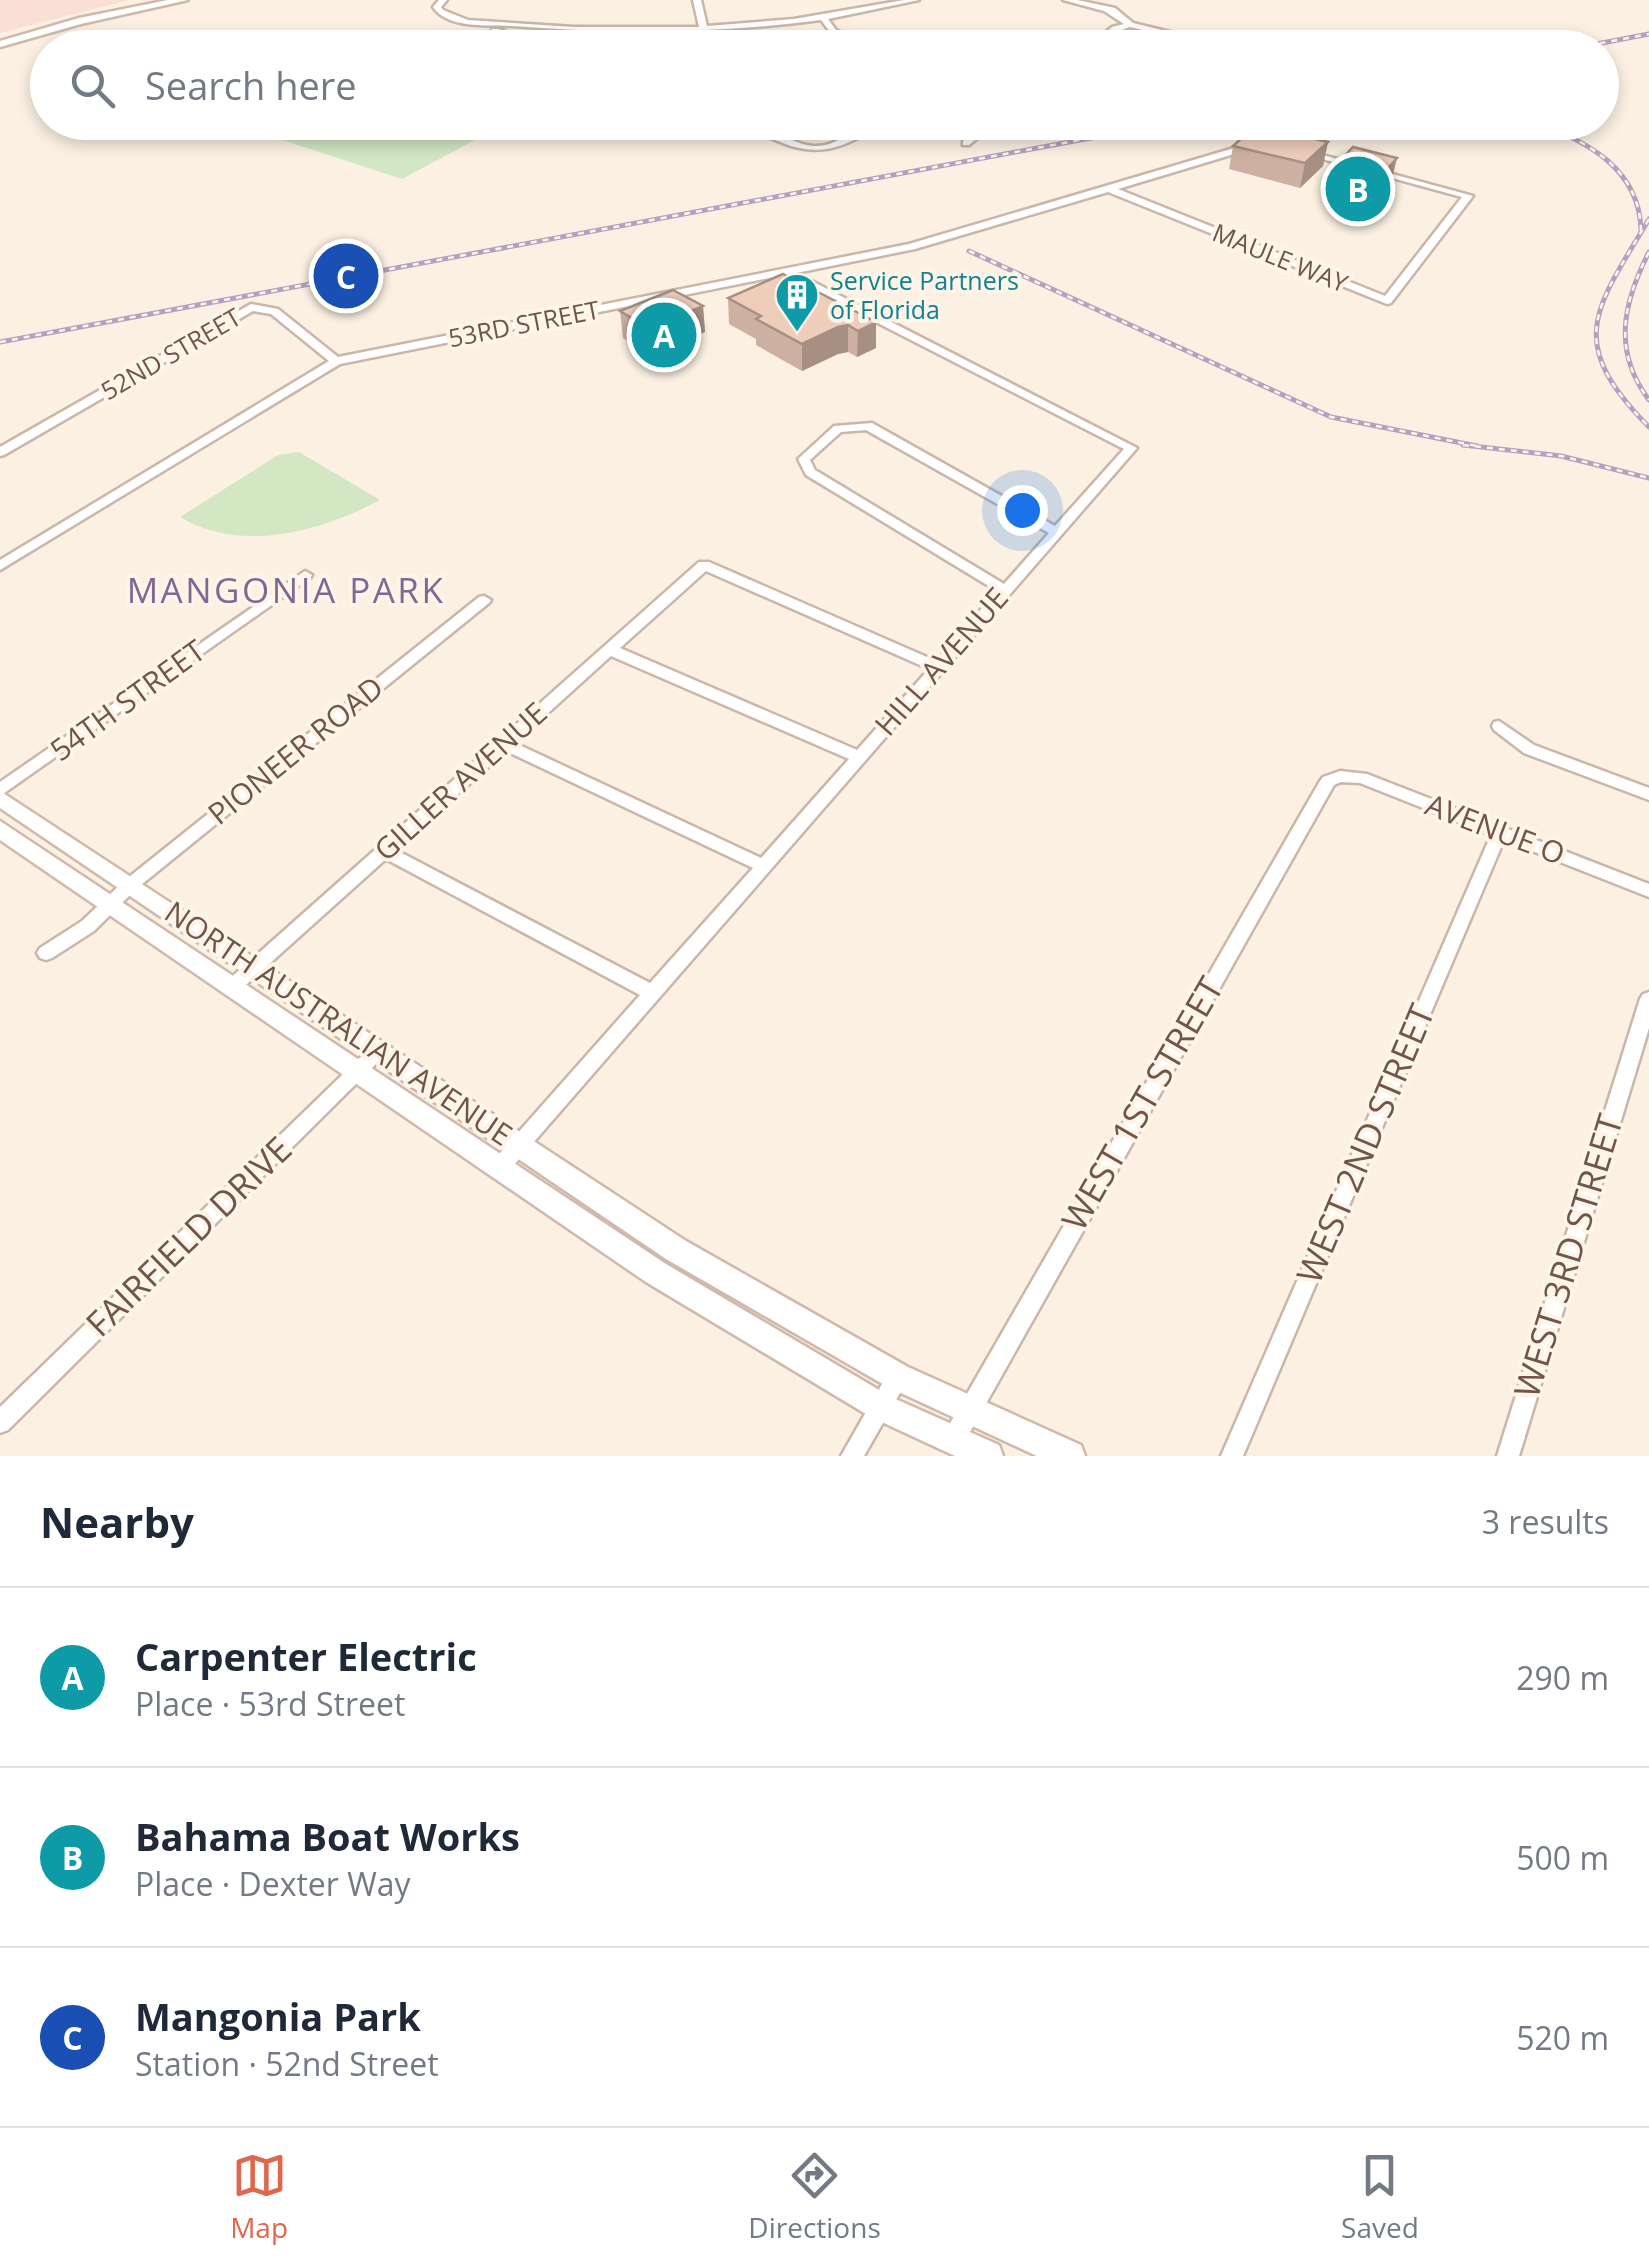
<!DOCTYPE html>
<html lang="en">
<head>
<meta charset="utf-8">
<style>
	:root { --surface:#fff; --page:#f6f6f7; --text:#1f2937; --muted:#747a83; --line:#e0e1e3; --accent:#de674e }
	body { margin:0; font-family:"Open Sans",sans-serif; background:var(--page); color:var(--text) }
	.you { position:absolute; left:1022px; top:510px; width:35px; height:35px; margin:-25px; border:8px solid #fff; border-radius:50%; background:#1a73e8; box-shadow:0 0 0 15px #1a73e833 }
	.badge { display:grid; place-items:center; width:65px; height:65px; border-radius:50%; background:var(--accent); color:#fff; font-size:32px; font-weight:700 }
	.pin { position:absolute; translate:-50% -50%; border:5px solid #fff; box-shadow:0 2px 10px #0006 }
	.list { margin:0; padding:0; list-style:none }
	h2 { display:flex; justify-content:space-between; align-items:center; height:130px; margin:0; padding:0 40px; font-size:42px }
	h2 small { font-size:32px; font-weight:400; color:var(--muted) }
	.list li { display:grid; grid-template-columns:65px 1fr auto; gap:30px; align-items:center; box-sizing:border-box; height:180px; padding:0 40px; border-top:2px solid var(--line) }
	.list b { display:block; font-size:38px; white-space:nowrap }
	.list p { margin:0; font-size:32px; white-space:nowrap; color:var(--muted) }
	.list em { font-size:32px; font-style:normal; color:var(--muted) }
	.icon { flex:none; width:55px; height:55px; fill:none; stroke:currentColor; stroke-width:2; stroke-linecap:round; stroke-linejoin:round }
	.map { position:relative; flex:none; width:1649px; height:1456px; overflow:hidden }
	.search { position:absolute; background:var(--surface); box-shadow:0 5px 15px #0003; left:30px; right:30px; top:30px; height:110px; display:flex; align-items:center; gap:25px; box-sizing:border-box; padding:0 35px; border-radius:55px; color:var(--muted); font-size:38px }
	.sheet { height:670px; background:var(--surface) }
	nav { display:flex; justify-content:space-around; align-items:center; box-sizing:border-box; height:140px; border-top:2px solid var(--line); background:var(--surface); font-size:28px; color:var(--muted) }
	nav a { display:grid; justify-items:center; gap:5px }
	nav .on { color:var(--accent) }
	.map>svg:first-child { display:block }
	.commercial { fill:#fadfd6 }
	.green { fill:#d2e7c2 }
	.lines { fill:none; stroke-linecap:round; stroke-linejoin:round }
	.minor-casing { stroke:#cab7a9; stroke-width:5 }
	.secondary-casing { stroke:#d0b9aa; stroke-width:5 }
	.minor { fill:#fff; fill-rule:evenodd }
	.secondary { fill:#fff; fill-rule:evenodd }
	.rail-casing { stroke:#b2a2c2; stroke-width:5 }
	.rail { stroke:#fef4e8; stroke-width:2.5; stroke-dasharray:6; stroke-linecap:butt }
	.wall { fill:#cdb0a1 }
	.shaded-wall { fill:#a79083 }
	.building { fill:#eecdbb; stroke:#a79083; stroke-width:2.5 }
	.labels { text-anchor:middle; stroke-width:8; stroke-linejoin:round; paint-order:stroke }
	.far-street-label { font-size:25px; fill:#70564a; stroke:#fef4e8 }
	.far-culture-label { font-size:25px; fill:#0d838f; stroke:#fef4e8; text-anchor:start }
	.street-label { font-size:30px; fill:#70564a; stroke:#fef4e8 }
	.quarter-label { font-size:35px; letter-spacing:2.5px; fill:#826693; stroke:#fef4e8 }
	.near-street-label { font-size:35px; fill:#70564a; stroke:#fef4e8 }
</style>
</head>
<body>
<div class="map">
<svg width="1649" height="1456" viewBox="0 0 1649 1456">
	<rect width="100%" height="100%" fill="#fbf0e2"/>
	<path class="commercial" d="M0,0H129L0,33Z"/>
	<path class="green" d="M285,123H445L486,134L402,179L273,137L293,127Z
		M299,452L380,500C322,531 241,554 180,517L278,455Z"/>
	<g class="lines">
		<defs>
			<path id="minor" d="M439,0H447L441,7L443,10L468,20L574,27H699L693,0H701L707,26L794,19L904,0H919L828,19L836,30L872,48C851,48 832,37 821,20C717,34 616,34 512,26C489,25 447,29 433,7Z
				M1063,0H1077L1115,8L1133,23L1236,48H1219L1130,27C1113,32 1104,48 1088,48L1112,27L1124,24L1104,11Z
				M492,29H498L552,48H538L492,33Z
				M743,122C768,122 788,144 813,146C840,148 857,122 882,122C830,162 796,156 743,122Z
				M987,122H997L969,145H963V141Z
				M1251,143L1256,146L1254,148L1118,189L1385,296L1462,197L1304,154V150L1473,196L1391,303L1387,304L1108,192L915,249L796,273L1137,448L506,1174L499,1177L492,1174L489,1168L492,1162L640,995L386,859L238,992L232,994L226,992L223,987L226,982L699,562H709L936,661L997,591L806,475L798,459L834,426L872,423L1055,526L1124,449L784,275L340,364L0,570V560L329,361L271,314L253,311L4,455L0,456V447L251,304L278,309L338,357L909,244ZM866,430L1049,533L1004,584L815,470L810,460L841,432ZM706,571L929,669L857,750L620,648ZM611,656L849,759L761,858L515,743ZM506,751L753,868L650,983L396,850Z
				M305,571L312,575L310,578L0,796V782Z
				M484,596L491,600L489,603L136,889L94,931L52,958L46,960L40,958L37,953L40,948L82,921L124,881L479,597Z
				M1499,721L1534,745L1649,788V800L1524,753L1494,730L1492,726L1494,722Z
				M1340,771L1367,774L1649,884V897L1504,840L1243,1456H1221L1491,835L1360,783L1341,782L1334,785L961,1448L953,1451L945,1448L942,1440L945,1432L1320,781L1323,777Z
				M1649,992V1028L1519,1456H1497L1640,999L1643,994Z
				M378,1043L384,1046L387,1051L384,1056L8,1430L0,1433V1407L372,1046Z
				M898,1366L906,1370L909,1377L864,1456H841L890,1370Z"/>
			<path id="secondary" d="M168,0H188L81,24L0,47V41L79,18Z
				M0,791L686,1241L908,1367L1081,1445L1085,1456H1037L888,1387L666,1259L0,808Z
				M0,821L666,1264L891,1397L999,1445L1003,1456H955L871,1417L646,1282L0,840Z"/>
		</defs>
		<use href="#minor" class="minor-casing"/>
		<use href="#secondary" class="secondary-casing"/>
		<use href="#minor" class="minor"/>
		<use href="#secondary" class="secondary"/>
		<defs>
			<path id="rail" d="M1576,48L1649,34
				M1536,122C1588,142 1640,169 1641,231
				M1649,219C1595,310 1564,341 1649,427
				M969,251L1331,417L1477,446
				M1649,252C1623,303 1612,351 1649,400
				M0,342L1176,122
				M1463,445L1561,456L1649,478"/>
		</defs>
		<use href="#rail" class="rail-casing"/>
		<use href="#rail" class="rail"/>
	</g>
	<path class="wall" d="M1259,138L1328,142L1323,166L1300,188L1229,169L1233,146Z
		M1397,158L1391,182L1368,208L1324,198L1329,173Z
		M728,298L876,322V348L857,357L848,352L838,354L802,371L756,345V339L729,324Z
		M703,306L705,332L653,356L623,338L620,311Z"/>
	<path class="shaded-wall" d="M1328,142L1323,166L1300,188L1305,163Z
		M1397,158L1391,182L1368,208L1374,184Z
		M703,306L705,332L653,356L650,329Z
		M876,322V348L857,357L858,331Z
		M848,325V352L838,354L802,371V344L838,327Z"/>
	<path class="building" d="M1270,128L1328,142L1305,163L1233,146L1246,134L1259,138Z
		M1353,147L1397,158L1374,184L1329,173Z
		M783,274L876,322L858,331L848,325L838,327L802,344L756,319L761,316L728,298Z
		M673,290L703,306L650,329L620,311Z"/>
	<defs>
		<symbol id="building-pin" viewBox="-11 -11 22 30"><path d="M0 17L-7.5 6A9.5 9.5 0 1 1 7.5 6Z" fill="#0f9aa8" stroke="#fef4e8"/><path d="M-4-6H4V6H1V3H-1V6H-4ZM-2.5-4.3h1.7v1.8h-1.7ZM.8-4.3h1.7v1.8H.8ZM-2.5-1h1.7V.8h-1.7ZM.8-1h1.7V.8H.8Z" fill="#fff"/></symbol>
	</defs>
	<g fill-rule="evenodd">
		<use href="#building-pin" x="772" y="270" width="50" height="68"/>
	</g>
	<g class="labels">
		<g class="far-street-label">
			<text transform="translate(1280 258) rotate(22)" y="9">MAULE WAY</text>
			<text transform="translate(524 324) rotate(-11)" y="9">53RD STREET</text>
			<text transform="translate(171 354) rotate(-30)" y="9">52ND STREET</text>
		</g>
		<g class="far-culture-label">
			<text x="830" y="290">Service Partners<tspan x="830" dy="29">of Florida</tspan></text>
		</g>
		<g class="street-label">
			<text transform="translate(942 662) rotate(-49)" y="10">HILL AVENUE</text>
			<text transform="translate(128 701) rotate(-36)" y="10">54TH STREET</text>
			<text transform="translate(296 751) rotate(-39)" y="10">PIONEER ROAD</text>
			<text transform="translate(461 782) rotate(-42)" y="10">GILLER AVENUE</text>
			<text transform="translate(1495 830) rotate(21)" y="10">AVENUE O</text>
			<text transform="translate(338 1024) rotate(34)" y="10">NORTH AUSTRALIAN AVENUE</text>
		</g>
		<g class="quarter-label">
			<text x="286" y="603">MANGONIA PARK</text>
		</g>
		<g class="near-street-label">
			<text transform="translate(1143 1104) rotate(-60)" y="12">WEST 1ST STREET</text>
			<text transform="translate(1366 1144) rotate(-67)" y="12">WEST 2ND STREET</text>
			<text transform="translate(189 1237) rotate(-44)" y="12">FAIRFIELD DRIVE</text>
			<text transform="translate(1569 1256) rotate(-73)" y="12">WEST 3RD STREET</text>
		</g>
	</g>
</svg>
<div class="you"></div>
<div class="pin badge" style="left:664px;top:335px;background:#0f9aa8">A</div>
<div class="pin badge" style="left:1358px;top:189px;background:#0f9aa8">B</div>
<div class="pin badge" style="left:346px;top:276px;background:#1a4fb4">C</div>
<div class="search"><svg class="icon" aria-label="search" viewBox="0 0 24 24"><circle cx="10" cy="10" r="6"/><path d="M15 15l6 6"/></svg>Search here</div>
</div>
<section class="sheet">
<h2>Nearby<small>3 results</small></h2>
<ul class="list">
<li><span class="badge" style="background:#0f9aa8">A</span><div><b>Carpenter Electric</b><p>Place · 53rd Street</p></div><em>290 m</em></li>
<li><span class="badge" style="background:#0f9aa8">B</span><div><b>Bahama Boat Works</b><p>Place · Dexter Way</p></div><em>500 m</em></li>
<li><span class="badge" style="background:#1a4fb4">C</span><div><b>Mangonia Park</b><p>Station · 52nd Street</p></div><em>520 m</em></li>
</ul>
</section>
<nav>
<a class="on"><svg class="icon" aria-label="map" viewBox="0 0 24 24"><path d="M3 6l6-2 6 2 6-2v14l-6 2-6-2-6 2zM9 4v14M15 6v14"/></svg>Map</a>
<a><svg class="icon" aria-label="directions" viewBox="0 0 24 24"><path d="M12 3l9 9-9 9-9-9zM9 14v-3h6M13 9l2 2-2 2"/></svg>Directions</a>
<a><svg class="icon" aria-label="saved" viewBox="0 0 24 24"><path d="M7 4h10v16l-5-4-5 4z"/></svg>Saved</a>
</nav>
</body>
</html>
